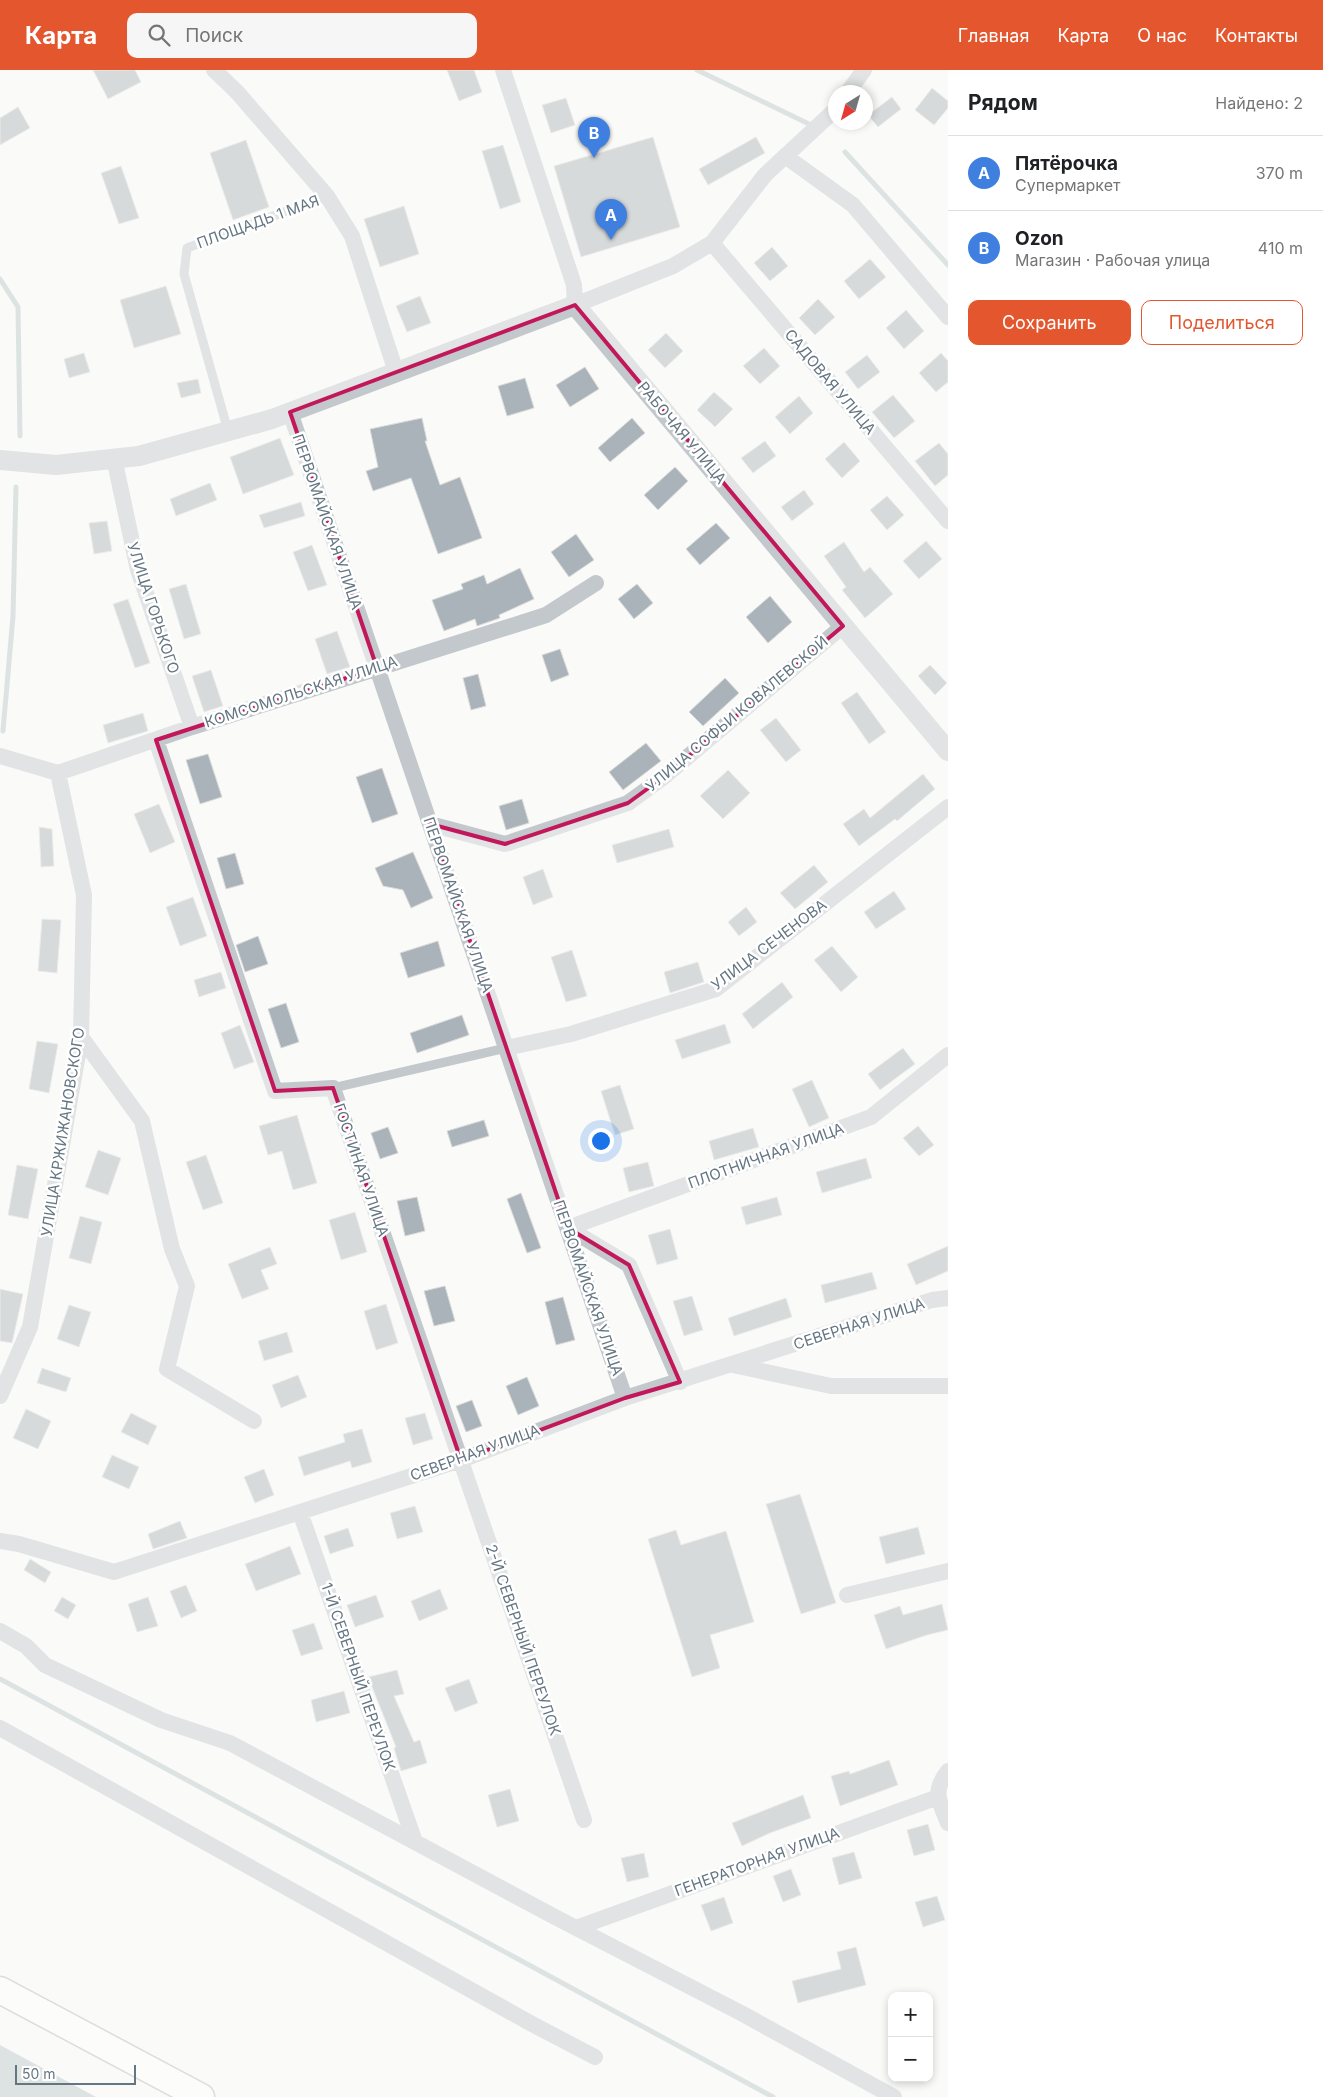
<!DOCTYPE html>
<html lang="ru">
<head>
<meta charset="utf-8">
<style>
	:root { --surface:#fff; --page:#f6f6f6; --text:#202124; --muted:#757577; --line:#e0e0e0; --accent:#e4572e }
	body { margin:0; font-family:Inter,sans-serif; background:var(--page); color:var(--text) }
	.controls { position:absolute; right:15px; bottom:15px; display:grid; overflow:hidden; border-radius:10px; box-shadow:0 2px 8px #0003 }
	.controls button { width:45px; height:45px; display:grid; place-items:center; padding:0; border:0; border-bottom:1px solid var(--line); background:var(--surface); color:var(--text); font:25px sans-serif }
	.compass { position:absolute; left:828px; top:15px; width:45px; height:45px; border-radius:50%; background:var(--surface); box-shadow:0 2px 8px #0003; rotate:217deg }
	.scale { position:absolute; left:15px; bottom:12px; width:121px; box-sizing:border-box; padding-left:5px; border:2px solid #657683; border-top:0; font-size:14px; line-height:18px; white-space:nowrap; color:#657683; -webkit-text-stroke:4px #fff; paint-order:stroke }
	.you { position:absolute; left:600px; top:1070px; width:18px; height:18px; margin:-12px; border:4px solid #fff; border-radius:50%; background:#1a73e8; box-shadow:0 0 0 8px #1a73e833 }
	.badge { display:grid; place-items:center; width:32px; height:32px; border-radius:50%; background:var(--accent); color:#fff; font-size:16px; font-weight:700 }
	.pin { position:absolute; translate:-50% -41px; filter:drop-shadow(0 1px 2px #0008) }
	.pin::after { content:''; position:absolute; top:26px; width:18px; height:15px; background:inherit; clip-path:polygon(0 0,100% 0,50% 100%) }
	.list { margin:0; padding:0; list-style:none }
	h2 { display:flex; justify-content:space-between; align-items:center; height:65px; margin:0; padding:0 20px; font-size:21px }
	h2 small { font-size:16px; font-weight:400; color:var(--muted) }
	.list li { display:grid; grid-template-columns:32px 1fr auto; gap:15px; align-items:center; box-sizing:border-box; height:75px; padding:0 20px; border-top:1px solid var(--line) }
	.list b { display:block; font-size:19px; white-space:nowrap }
	.list p { margin:0; font-size:16px; white-space:nowrap; color:var(--muted) }
	.list em { font-size:16px; font-style:normal; color:var(--muted) }
	.actions { display:flex; gap:10px; padding:15px 20px }
	.actions a { flex:1; padding:11px 0; border:1px solid var(--accent); border-radius:10px; text-align:center; font-size:18px; color:var(--accent) }
	.actions .main { background:var(--accent); color:#fff }
	.icon { flex:none; width:28px; height:28px; fill:none; stroke:currentColor; stroke-width:2; stroke-linecap:round; stroke-linejoin:round }
	.map { position:relative; flex:none; width:948px; height:2027px; overflow:hidden }
	header { display:flex; align-items:center; gap:30px; box-sizing:border-box; height:70px; padding:0 25px; background:var(--accent); color:#fff }
	header strong { font-size:24px }
	nav { display:flex; gap:28px; margin-inline-start:auto; font-size:18px }
	.search { width:350px; height:45px; background:var(--page); display:flex; align-items:center; gap:12px; box-sizing:border-box; padding:0 18px; border-radius:10px; color:var(--muted); font-size:19px }
	main { display:flex }
	aside { flex:1; background:var(--surface) }
	.map>svg:first-child { display:block }
	.water { fill:#bbc7cb }
	.lines { fill:none; stroke-linecap:round; stroke-linejoin:round }
	.stream { stroke:#bbc7cb; stroke-width:5 }
	.building { fill:#aab3b9; stroke:#dcdcda }
	.primary-casing { stroke:#b5babe; stroke-width:29 }
	.service { stroke:#c3c8cc; stroke-width:9 }
	.minor { stroke:#c3c8cc; stroke-width:16 }
	.tertiary { stroke:#c3c8cc; stroke-width:20 }
	.primary { stroke:#fff; stroke-width:26 }
	.marked { fill:none; stroke:#c2185b; stroke-width:4; stroke-linejoin:round }
	.labels { text-anchor:middle; stroke-width:5; stroke-linejoin:round; paint-order:stroke }
	.street-label { font-size:15px; fill:#657683; stroke:#fff }
</style>
</head>
<body>
<header>
<strong>Карта</strong>
<div class="search"><svg class="icon" aria-label="search" viewBox="0 0 24 24"><circle cx="10" cy="10" r="6"/><path d="M15 15l6 6"/></svg>Поиск</div>
<nav><a>Главная</a><a>Карта</a><a>О нас</a><a>Контакты</a></nav>
</header>
<main>
<div class="map">
<svg width="948" height="2027" viewBox="0 0 948 2027">
	<rect width="100%" height="100%" fill="#fafaf8"/>
	<path class="water" d="M0,1975L96,2027H0Z"/>
	<g class="lines">
		<path class="stream" d="M697,0L809,54
			M845,82L948,195
			M0,209L18,237L20,366
			M3,661L13,546L16,417
			M0,1609L773,2027"/>
	</g>
	<path class="building" d="M93,0H135L141,12L108,29Z
		M447,0H474L482,22L459,31Z
		M932,18L948,31V38L934,55L915,40Z
		M892,27L901,39L878,57L868,45Z
		M566,28L575,55L551,63L542,35Z
		M18,37L30,58L0,75V48Z
		M653,67L680,157L581,187L554,96Z
		M756,67L765,83L708,115L699,99Z
		M246,70L269,137L233,150L210,83Z
		M503,75L521,132L500,139L482,81Z
		M121,96L139,148L119,154L101,103Z
		M404,136L419,184L380,197L364,149Z
		M772,177L788,196L770,211L754,193Z
		M870,189L886,207L859,229L844,211Z
		M166,216L181,264L134,278L120,230Z
		M420,226L431,253L407,262L396,236Z
		M818,229L835,247L815,265L799,248Z
		M906,240L924,261L904,279L886,258Z
		M666,263L683,281L665,298L648,280Z
		M764,278L780,296L760,314L743,296Z
		M84,283L90,302L69,308L64,289Z
		M941,283L948,291V312L936,322L919,303Z
		M867,285L880,302L858,319L845,302Z
		M585,297L599,319L570,337L556,315Z
		M525,308L534,338L507,346L498,316Z
		M198,309L201,323L181,328L177,313Z
		M714,322L733,339L715,357L697,340Z
		M893,325L915,351L894,368L872,342Z
		M799,326L813,343L790,364L775,347Z
		M422,348L427,371H425L440,415L460,407L482,468L438,484L411,408L373,421L366,401L378,397L370,359Z
		M632,348L645,363L610,392L598,378Z
		M280,368L294,405L243,424L230,387Z
		M765,371L776,386L753,403L741,388Z
		M844,372L860,391L842,408L825,389Z
		M939,373L948,384V405L935,416L915,391Z
		M675,397L688,411L658,440L644,425Z
		M210,413L217,430L176,446L170,429Z
		M804,420L814,434L792,451L781,437Z
		M887,426L904,445L887,460L870,440Z
		M301,432L305,446L264,458L259,445Z
		M107,451L112,481L94,484L89,453Z
		M716,453L730,468L700,495L686,479Z
		M576,464L594,490L569,507L551,482Z
		M926,471L942,489L919,509L903,491Z
		M844,472L864,502L870,497L893,524L865,548L842,520L846,517L824,486Z
		M312,475L327,515L308,521L293,482Z
		M520,498L534,529L499,545L500,548L477,556L475,549L444,561L432,530L463,519L461,514L484,505L487,514Z
		M186,514L201,564L184,569L169,519Z
		M637,514L653,533L634,549L618,529Z
		M770,526L792,552L768,573L746,547Z
		M128,529L150,593L135,598L113,534Z
		M337,561L350,597L327,604L315,569Z
		M560,579L569,605L551,612L542,585Z
		M930,595L947,613L935,625L918,606Z
		M211,600L223,636L204,642L192,606Z
		M478,604L486,636L471,640L463,608Z
		M725,608L739,623L703,656L689,642Z
		M857,622L886,662L869,674L841,633Z
		M143,643L148,661L108,673L103,655Z
		M776,648L801,680L786,692L760,660Z
		M646,673L661,691L623,720L609,702Z
		M208,684L222,727L200,734L186,690Z
		M382,698L398,744L372,753L356,707Z
		M728,700L750,723L723,749L700,726Z
		M923,704L935,719L897,751L895,749L859,776L843,754L864,739L870,748Z
		M522,729L529,753L506,760L499,736Z
		M159,734L175,772L150,783L134,744Z
		M39,757L52,759L54,796L41,797Z
		M669,759L674,777L617,793L612,775Z
		M413,782L433,828L411,838L403,820L383,816L375,798Z
		M235,783L244,814L226,819L217,788Z
		M814,795L828,812L795,839L780,823Z
		M543,799L553,827L533,835L523,807Z
		M894,821L906,839L876,859L864,842Z
		M193,827L207,866L180,876L166,837Z
		M746,837L757,852L739,866L728,852Z
		M42,849L61,850L57,903L38,901Z
		M258,866L268,894L245,902L236,875Z
		M438,871L445,896L408,908L400,883Z
		M832,876L858,907L841,922L814,890Z
		M572,880L587,926L566,932L551,887Z
		M698,892L704,912L670,923L664,902Z
		M221,902L226,918L199,927L194,910Z
		M782,912L793,927L753,959L742,944Z
		M286,933L299,972L281,978L268,939Z
		M462,945L469,965L417,983L410,963Z
		M725,954L731,973L682,989L675,970Z
		M240,955L254,992L234,999L221,963Z
		M37,971L58,974L49,1023L29,1019Z
		M903,978L915,994L880,1020L868,1004Z
		M812,1010L829,1048L809,1057L792,1019Z
		M620,1015L634,1059L615,1065L601,1021Z
		M297,1045L317,1113L293,1120L282,1081L268,1085L259,1056Z
		M484,1050L489,1066L452,1077L447,1061Z
		M918,1056L934,1075L919,1086L903,1068Z
		M388,1057L398,1083L380,1089L371,1063Z
		M753,1058L759,1077L714,1090L709,1071Z
		M98,1080L121,1088L108,1125L85,1117Z
		M206,1085L223,1133L203,1140L186,1092Z
		M866,1088L872,1108L822,1123L816,1102Z
		M648,1092L654,1116L629,1122L623,1098Z
		M17,1095L38,1099L28,1149L8,1145Z
		M521,1123L541,1178L527,1183L507,1129Z
		M417,1127L425,1161L405,1166L397,1131Z
		M777,1127L782,1145L746,1155L741,1137Z
		M355,1142L367,1182L341,1190L329,1150Z
		M80,1146L102,1152L91,1194L69,1188Z
		M670,1159L678,1189L657,1195L648,1165Z
		M948,1176V1201L916,1215L907,1194Z
		M270,1177L277,1194L261,1200L269,1219L242,1229L228,1194Z
		M872,1202L877,1219L825,1233L821,1215Z
		M445,1216L455,1251L434,1256L424,1221Z
		M0,1219L23,1224L12,1273L0,1271Z
		M692,1226L703,1260L684,1266L673,1231Z
		M563,1227L575,1270L556,1275L545,1232Z
		M786,1228L792,1247L734,1266L728,1248Z
		M386,1234L398,1273L376,1280L364,1241Z
		M69,1235L91,1242L79,1277L57,1269Z
		M287,1262L293,1282L264,1291L258,1271Z
		M42,1298L71,1308L66,1322L37,1313Z
		M298,1305L307,1327L281,1338L272,1315Z
		M527,1307L539,1336L518,1345L506,1316Z
		M472,1330L482,1356L466,1362L456,1336Z
		M26,1339L51,1351L38,1379L13,1368Z
		M131,1343L157,1356L148,1375L121,1362Z
		M425,1343L433,1369L413,1375L405,1348Z
		M362,1359L372,1392L352,1398L350,1391L304,1406L298,1387L345,1372L343,1364Z
		M112,1385L139,1397L129,1419L102,1407Z
		M264,1399L274,1425L255,1433L244,1407Z
		M800,1424L836,1533L801,1544L766,1434Z
		M415,1436L423,1462L397,1469L390,1443Z
		M180,1451L187,1468L153,1479L148,1464Z
		M918,1457L925,1484L886,1494L879,1467Z
		M348,1458L354,1476L330,1484L324,1466Z
		M676,1460L681,1475L726,1461L754,1552L710,1565L720,1598L692,1607L648,1469Z
		M290,1476L301,1504L256,1521L245,1494Z
		M30,1489L51,1502L45,1513L24,1500Z
		M186,1515L197,1541L181,1548L170,1521Z
		M440,1519L448,1539L419,1551L411,1531Z
		M376,1525L384,1547L355,1557L347,1535Z
		M62,1527L76,1535L68,1549L54,1541Z
		M148,1527L158,1556L137,1562L128,1534Z
		M942,1534L948,1560L927,1565L886,1579L874,1545L900,1536L903,1545Z
		M314,1553L323,1579L301,1586L292,1560Z
		M397,1600L404,1624L394,1626L414,1672L420,1670L427,1693L401,1701L394,1678L396,1677L368,1607Z
		M469,1609L478,1633L455,1642L445,1618Z
		M344,1621L350,1643L316,1652L311,1630Z
		M889,1690L898,1715L840,1736L831,1706L849,1701L850,1704Z
		M510,1719L519,1751L497,1757L488,1725Z
		M803,1725L811,1748L770,1763L742,1776L732,1753Z
		M928,1754L935,1780L914,1786L907,1760Z
		M854,1782L862,1808L839,1815L832,1788Z
		M644,1783L649,1807L627,1812L621,1788Z
		M791,1799L801,1825L783,1832L773,1806Z
		M937,1826L945,1850L923,1857L915,1832Z
		M724,1827L733,1853L711,1861L701,1835Z
		M856,1877L866,1915L798,1933L792,1911L841,1899L837,1882Z"/>
	<g class="lines">
		<defs>
			<path id="primary" d="M0,1920L201,2027"/>
		</defs>
		<use href="#primary" class="primary-casing"/>
		<path class="service" d="M228,361L184,204L187,178L327,126
			M333,1018L506,978"/>
		<path class="minor" d="M214,0L237,22L327,126L352,166L396,302
			M503,0L574,215L575,235L673,196L712,173L765,105L836,39
			M848,22L864,0
			M785,86L853,135L948,247
			M712,173L948,451
			M290,342L625,1328
			M114,388L138,500L192,657
			M156,670L275,1021L333,1018L584,1750
			M0,686L58,703L192,657L546,545L596,513
			M430,754L505,774L628,733L665,706L843,556
			M81,967L142,1051L172,1179L187,1216L167,1299L254,1351
			M506,978L571,964L716,919L948,737
			M568,1158L871,1047L948,985
			M568,1158L629,1195L680,1312
			M733,1295L831,1316H948
			M0,1326L30,1257L81,967L84,825L58,703
			M300,1442L415,1772
			M0,1471L19,1474L114,1502L461,1390L625,1328L932,1230L948,1228
			M847,1525L948,1501
			M0,1561L26,1576L45,1595L161,1650L230,1673L555,1847L741,1943L894,2027
			M0,1658L532,1954L595,1987
			M948,1701C932,1721 939,1731 948,1753
			M576,1858L938,1727"/>
		<path class="tertiary" d="M0,390L56,395L139,386L272,349L575,235L948,681"/>
		<use href="#primary" class="primary"/>
	</g>
	<path d="M0 0H948V2027H0ZM575,235L843,556L665,706L628,733L505,774L430,754L568,1158L629,1195L680,1312L625,1328L461,1390L333,1018L275,1021L156,670L377,598L290,342Z" fill="#fafaf8" fill-opacity=".55" fill-rule="evenodd"/>
	<path class="marked" d="M575,235L843,556L665,706L628,733L505,774L430,754L568,1158L629,1195L680,1312L625,1328L461,1390L333,1018L275,1021L156,670L377,598L290,342Z"/>
	<g class="labels">
		<g class="street-label">
			<text transform="translate(258 152) rotate(-20)" y="5">ПЛОЩАДЬ 1 МАЯ</text>
			<text transform="translate(830 312) rotate(50)" y="5">САДОВАЯ УЛИЦА</text>
			<text transform="translate(682 363) rotate(50)" y="5">РАБОЧАЯ УЛИЦА</text>
			<text transform="translate(327 452) rotate(71)" y="5">ПЕРВОМАЙСКАЯ УЛИЦА</text>
			<text transform="translate(153 538) rotate(72)" y="5">УЛИЦА ГОРЬКОГО</text>
			<text transform="translate(301 622) rotate(-18)" y="5">КОМСОМОЛЬСКАЯ УЛИЦА</text>
			<text transform="translate(737 644) rotate(-40)" y="5">УЛИЦА СОФЬИ КОВАЛЕВСКОЙ</text>
			<text transform="translate(458 835) rotate(71)" y="5">ПЕРВОМАЙСКАЯ УЛИЦА</text>
			<text transform="translate(769 875) rotate(-37)" y="5">УЛИЦА СЕЧЕНОВА</text>
			<text transform="translate(63 1062) rotate(-81)" y="5">УЛИЦА КРЖИЖАНОВСКОГО</text>
			<text transform="translate(766 1086) rotate(-20)" y="5">ПЛОТНИЧНАЯ УЛИЦА</text>
			<text transform="translate(361 1100) rotate(71)" y="5">ГОСТИНАЯ УЛИЦА</text>
			<text transform="translate(588 1218) rotate(71)" y="5">ПЕРВОМАЙСКАЯ УЛИЦА</text>
			<text transform="translate(859 1254) rotate(-18)" y="5">СЕВЕРНАЯ УЛИЦА</text>
			<text transform="translate(475 1383) rotate(-20)" y="5">СЕВЕРНАЯ УЛИЦА</text>
			<text transform="translate(523 1570) rotate(71)" y="5">2-Й СЕВЕРНЫЙ ПЕРЕУЛОК</text>
			<text transform="translate(358 1607) rotate(71)" y="5">1-Й СЕВЕРНЫЙ ПЕРЕУЛОК</text>
			<text transform="translate(757 1792) rotate(-20)" y="5">ГЕНЕРАТОРНАЯ УЛИЦА</text>
		</g>
	</g>
</svg>
<div class="controls">
<button>+</button>
<button>−</button>
</div>
<svg class="compass" viewBox="-18 -18 36 36"><path d="M0-13l5 13h-10z" fill="#e53935"/><path d="M0 13l5-13h-10z" fill="#757577"/></svg>
<div class="scale">50 m</div>
<div class="you"></div>
<div class="pin badge" style="left:611px;top:170px;background:#3f7fe0">A</div>
<div class="pin badge" style="left:594px;top:88px;background:#3f7fe0">B</div>
</div>
<aside>
<h2>Рядом<small>Найдено: 2</small></h2>
<ul class="list">
<li><span class="badge" style="background:#3f7fe0">A</span><div><b>Пятёрочка</b><p>Супермаркет</p></div><em>370 m</em></li>
<li><span class="badge" style="background:#3f7fe0">B</span><div><b>Ozon</b><p>Магазин · Рабочая улица</p></div><em>410 m</em></li>
</ul>
<div class="actions"><a class="main">Сохранить</a><a>Поделиться</a></div>
</aside>
</main>
</body>
</html>
